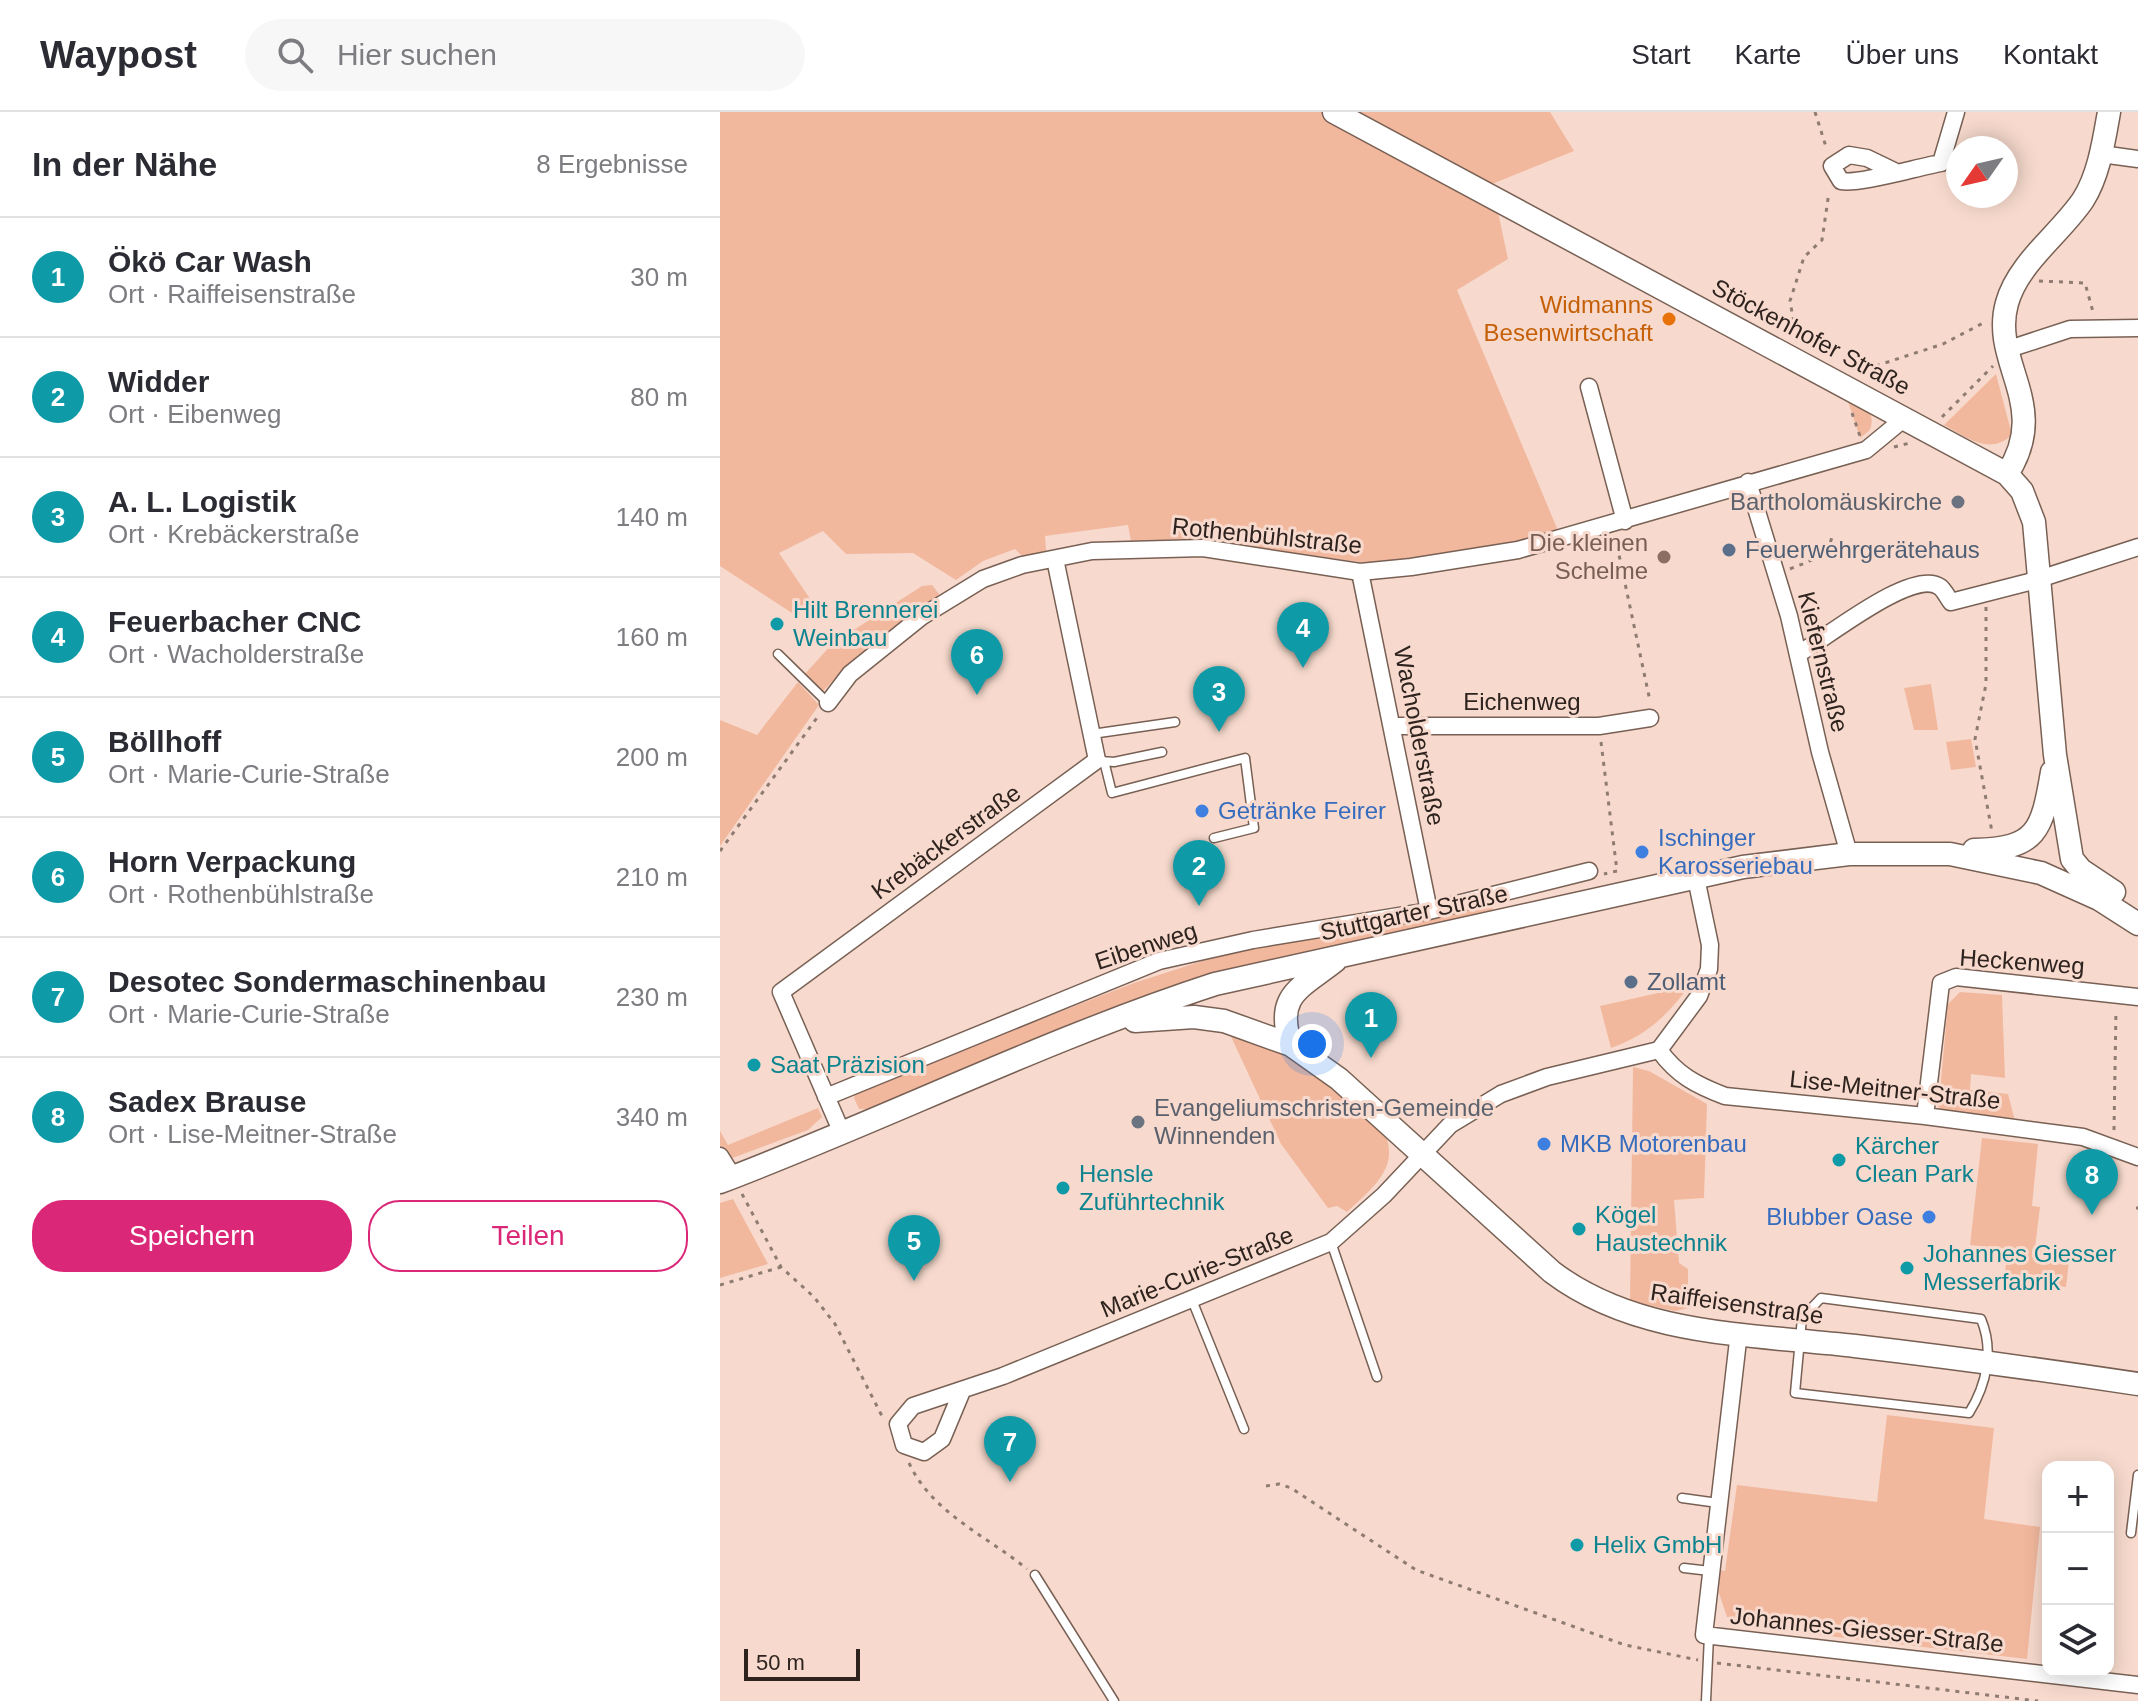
<!DOCTYPE html>
<html lang="de">
<head>
<meta charset="utf-8">
<style>
	:root { --surface:#fff; --page:#f7f7f7; --text:#2b2b33; --muted:#7c7c81; --line:#e1e1e2; --accent:#db2777 }
	body { margin:0; font-family:Arial,sans-serif; background:var(--page); color:var(--text) }
	.controls { position:absolute; right:24px; bottom:24px; display:grid; overflow:hidden; border-radius:16px; box-shadow:0 4px 20px #0003 }
	.controls button { width:72px; height:72px; display:grid; place-items:center; padding:0; border:0; border-bottom:2px solid var(--line); background:var(--surface); color:var(--text); font:40px sans-serif }
	.compass { position:absolute; left:1226px; top:24px; width:72px; height:72px; border-radius:50%; background:var(--surface); box-shadow:0 4px 20px #0003; rotate:236deg }
	.scale { position:absolute; left:24px; bottom:20px; width:116px; box-sizing:border-box; padding-left:8px; border:4px solid #2e231e; border-top:0; font-size:22px; line-height:28px; white-space:nowrap; color:#2e231e; -webkit-text-stroke:6px #f7dacd; paint-order:stroke }
	.you { position:absolute; left:592px; top:932px; width:28px; height:28px; margin:-20px; border:6px solid #fff; border-radius:50%; background:#1a73e8; box-shadow:0 0 0 12px #1a73e833 }
	.badge { display:grid; place-items:center; width:52px; height:52px; border-radius:50%; background:var(--accent); color:#fff; font-size:26px; font-weight:700 }
	.pin { position:absolute; translate:-50% -66px; filter:drop-shadow(0 2px 4px #0008) }
	.pin::after { content:''; position:absolute; top:42px; width:28px; height:24px; background:inherit; clip-path:polygon(0 0,100% 0,50% 100%) }
	.list { margin:0; padding:0; list-style:none }
	h2 { display:flex; justify-content:space-between; align-items:center; height:104px; margin:0; padding:0 32px; font-size:34px }
	h2 small { font-size:26px; font-weight:400; color:var(--muted) }
	.list li { display:grid; grid-template-columns:52px 1fr auto; gap:24px; align-items:center; box-sizing:border-box; height:120px; padding:0 32px; border-top:2px solid var(--line) }
	.list b { display:block; font-size:30px; white-space:nowrap }
	.list p { margin:0; font-size:26px; white-space:nowrap; color:var(--muted) }
	.list em { font-size:26px; font-style:normal; color:var(--muted) }
	.actions { display:flex; gap:16px; padding:24px 32px }
	.actions a { flex:1; padding:18px 0; border:2px solid var(--accent); border-radius:32px; text-align:center; font-size:28px; color:var(--accent) }
	.actions .main { background:var(--accent); color:#fff }
	.icon { flex:none; width:44px; height:44px; fill:none; stroke:currentColor; stroke-width:2; stroke-linecap:round; stroke-linejoin:round }
	.map { position:relative; flex:none; width:1418px; height:1589px; overflow:hidden }
	header { display:flex; align-items:center; gap:48px; box-sizing:border-box; height:112px; padding:0 40px; background:var(--surface); border-bottom:2px solid var(--line) }
	header strong { font-size:38px }
	nav { display:flex; gap:44px; margin-inline-start:auto; font-size:28px }
	.search { width:560px; height:72px; background:var(--page); display:flex; align-items:center; gap:20px; box-sizing:border-box; padding:0 28px; border-radius:44px; color:var(--muted); font-size:30px }
	main { display:flex }
	aside { flex:1; background:var(--surface) }
	.map>svg:first-child { display:block }
	.green { fill:#f1b89e }
	.lines { fill:none; stroke-linecap:round; stroke-linejoin:round }
	.lane-casing { stroke:#786054; stroke-width:11 }
	.street-casing { stroke:#786054; stroke-width:19 }
	.secondary-casing { stroke:#786054; stroke-width:25 }
	.path { stroke:#8f7b72; stroke-width:3; stroke-dasharray:4 6; stroke-linecap:butt }
	.lane { stroke:#fff; stroke-width:8 }
	.street { stroke:#fff; stroke-width:16 }
	.secondary { stroke:#fff; stroke-width:22 }
	.food-dot { fill:#e8710a; stroke:#f7dacd; stroke-width:3 }
	.worship-dot { fill:#6b7280; stroke:#f7dacd; stroke-width:3 }
	.service-dot { fill:#5c6f8a; stroke:#f7dacd; stroke-width:3 }
	.education-dot { fill:#8d6e63; stroke:#f7dacd; stroke-width:3 }
	.culture-dot { fill:#0f9aa8; stroke:#f7dacd; stroke-width:3 }
	.shop-dot { fill:#3f7fe0; stroke:#f7dacd; stroke-width:3 }
	.labels { text-anchor:middle; stroke-width:6; stroke-linejoin:round; paint-order:stroke }
	.food-label { font-size:24px; fill:#c56008; stroke:#f7dacd; text-anchor:end }
	.street-label { font-size:24px; fill:#2e231e; stroke:#f7dacd }
	.worship-label { font-size:24px; fill:#5b616d; stroke:#f7dacd; text-anchor:end }
	.education-label { font-size:24px; fill:#785e54; stroke:#f7dacd; text-anchor:end }
	.service-label { font-size:24px; fill:#4e5e75; stroke:#f7dacd; text-anchor:start }
	.culture-label { font-size:24px; fill:#0d838f; stroke:#f7dacd; text-anchor:start }
	.shop-label { font-size:24px; fill:#366cbe; stroke:#f7dacd; text-anchor:start }
</style>
</head>
<body>
<header>
<strong>Waypost</strong>
<div class="search"><svg class="icon" aria-label="search" viewBox="0 0 24 24"><circle cx="10" cy="10" r="6"/><path d="M15 15l6 6"/></svg>Hier suchen</div>
<nav><a>Start</a><a>Karte</a><a>Über uns</a><a>Kontakt</a></nav>
</header>
<main>
<aside>
<h2>In der Nähe<small>8 Ergebnisse</small></h2>
<ul class="list">
<li><span class="badge" style="background:#0f9aa8">1</span><div><b>Ökö Car Wash</b><p>Ort · Raiffeisenstraße</p></div><em>30 m</em></li>
<li><span class="badge" style="background:#0f9aa8">2</span><div><b>Widder</b><p>Ort · Eibenweg</p></div><em>80 m</em></li>
<li><span class="badge" style="background:#0f9aa8">3</span><div><b>A. L. Logistik</b><p>Ort · Krebäckerstraße</p></div><em>140 m</em></li>
<li><span class="badge" style="background:#0f9aa8">4</span><div><b>Feuerbacher CNC</b><p>Ort · Wacholderstraße</p></div><em>160 m</em></li>
<li><span class="badge" style="background:#0f9aa8">5</span><div><b>Böllhoff</b><p>Ort · Marie-Curie-Straße</p></div><em>200 m</em></li>
<li><span class="badge" style="background:#0f9aa8">6</span><div><b>Horn Verpackung</b><p>Ort · Rothenbühlstraße</p></div><em>210 m</em></li>
<li><span class="badge" style="background:#0f9aa8">7</span><div><b>Desotec Sondermaschinenbau</b><p>Ort · Marie-Curie-Straße</p></div><em>230 m</em></li>
<li><span class="badge" style="background:#0f9aa8">8</span><div><b>Sadex Brause</b><p>Ort · Lise-Meitner-Straße</p></div><em>340 m</em></li>
</ul>
<div class="actions"><a class="main">Speichern</a><a>Teilen</a></div>
</aside>
<div class="map">
<svg width="1418" height="1589" viewBox="0 0 1418 1589">
	<rect width="100%" height="100%" fill="#f7dacd"/>
	<path class="green" d="M0,0H830L854,39L772,72L788,147L737,178L839,421L726,442L647,451L471,427L411,429L408,413L325,424L326,439L303,445L295,437L263,449L236,468L193,441L126,442L103,419L59,441L99,500L72,501L0,454Z
		M1276,262L1292,323C1269,344 1247,325 1224,313Z
		M1126,283C1141,292 1157,297 1150,318L1140,326Z
		M212,473L219,482L213,490L137,544L103,579L84,563L112,532L202,474Z
		M78,570L99,593L0,734V608L37,623Z
		M1211,572L1218,618H1194L1184,576Z
		M1251,627L1256,655L1231,658L1226,630Z
		M772,794L773,802L375,908L147,997H139L134,986L136,979L414,871L504,842Z
		M969,874C948,903 926,924 891,936L880,894Z
		M1240,880L1282,883L1285,966L1251,962L1250,978L1288,982L1295,1009L1229,1000C1218,997 1214,992 1212,980L1220,979L1228,892Z
		M507,916L565,936L663,1018C682,1054 653,1076 627,1100L617,1094L608,1096L561,1032Z
		M913,955L929,959L987,992L984,1086L954,1088L959,1151L968,1157V1196L955,1199L910,1189Z
		M98,996L102,1005L88,1018L7,1048L0,1035V1019L8,1033Z
		M1262,1026L1318,1032L1312,1094L1320,1095L1315,1136L1350,1140L1346,1175L1284,1168L1288,1137L1250,1133Z
		M13,1087L48,1152L0,1166V1091Z
		M1167,1303L1274,1316L1264,1407L1320,1415L1307,1547L1030,1515L1007,1505L999,1481L1000,1458L1005,1459L1017,1373L1157,1390Z"/>
	<g class="lines">
		<defs>
			<path id="lane" d="M58,542L108,591
				M372,622L455,610
				M382,649L394,650L442,640
				M384,649L392,681L525,646L534,716L494,726
				M611,1130L657,1265
				M1101,1186L1261,1207C1274,1238 1267,1272 1249,1301L1075,1281L1082,1206Z
				M472,1188L524,1317
				M962,1386L998,1391
				M1411,1421L1418,1363
				M964,1456L990,1459
				M315,1463L394,1589
				M986,1589L989,1524"/>
			<path id="street" d="M1381,42L1418,47
				M1174,59L1147,46L1129,43L1112,54L1121,69C1138,73 1198,55 1221,51L1236,0
				M1289,237L1350,217L1418,216
				M869,275L905,409
				M1028,370L1069,504L1100,640L1129,742
				M640,460L709,799
				M1078,542C1104,528 1193,455 1220,475C1224,478 1228,486 1231,490L1313,469L1418,435
				M108,591L130,562L201,505L263,467L302,453L372,439L483,436L640,460L691,455L798,438L1146,338L1186,305
				M672,614H879L930,606
				M939,938C957,963 976,973 1005,984L1205,1004L1363,1025L1418,1045
				M106,985L439,849L533,828L709,799L869,759
				M1205,1004L1221,871L1236,865L1418,885
				M122,1021L61,880L377,648L335,447
				M0,1044L13,1065
				M1019,1220L984,1523L1418,1573
				M242,1279L222,1327L204,1340L184,1333L178,1312L193,1294L283,1264L611,1130L664,1083L730,1013L781,982L827,965L939,938L979,884L989,857L990,833L976,766"/>
			<path id="secondary" d="M614,0L1287,362L1302,379L1314,410L1335,643L1352,747L1361,758L1394,780
				M1287,362C1332,293 1270,251 1287,191C1298,151 1340,122 1363,88C1379,63 1384,28 1389,0
				M1254,738C1317,737 1322,719 1332,660
				M415,909L474,905L504,909L571,933L619,967L832,1160C918,1225 1032,1222 1135,1234C1229,1245 1324,1258 1418,1272
				M571,933C554,883 581,876 615,849
				M0,1070C166,1007 326,927 495,872L1023,755L1129,742H1230L1321,761L1379,787L1418,812"/>
		</defs>
		<use href="#lane" class="lane-casing"/>
		<use href="#street" class="street-casing"/>
		<use href="#secondary" class="secondary-casing"/>
		<path class="path" d="M1095,0L1107,38
			M1319,169L1365,171L1373,200
			M1077,229L1070,189L1084,145L1102,128L1109,80
			M1137,260L1223,232L1267,209
			M1132,301L1140,324
			M1222,305L1273,254
			M1174,335L1190,331
			M895,424L930,589
			M1070,457C1089,449 1107,445 1112,425
			M1266,495V572L1255,627L1272,720
			M881,630L897,759L884,762
			M0,739L99,603
			M1394,1018L1396,898
			M22,1082L61,1155L94,1185L115,1212L164,1308
			M1416,1096H1418
			M0,1173L61,1155
			M189,1351C212,1401 267,1424 307,1457
			M546,1374L559,1372L571,1376L696,1458L905,1533L978,1548
			M997,1551L1318,1589"/>
		<use href="#lane" class="lane"/>
		<use href="#street" class="street"/>
		<use href="#secondary" class="secondary"/>
	</g>
	<circle class="food-dot" cx="949" cy="207" r="8"/>
	<g class="worship-dot">
		<circle cx="1238" cy="390" r="8"/>
		<circle cx="418" cy="1010" r="8"/>
	</g>
	<g class="service-dot">
		<circle cx="1009" cy="438" r="8"/>
		<circle cx="911" cy="870" r="8"/>
	</g>
	<circle class="education-dot" cx="944" cy="445" r="8"/>
	<g class="culture-dot">
		<circle cx="57" cy="512" r="8"/>
		<circle cx="34" cy="953" r="8"/>
		<circle cx="1119" cy="1048" r="8"/>
		<circle cx="343" cy="1076" r="8"/>
		<circle cx="859" cy="1117" r="8"/>
		<circle cx="1187" cy="1156" r="8"/>
		<circle cx="857" cy="1433" r="8"/>
	</g>
	<g class="shop-dot">
		<circle cx="482" cy="699" r="8"/>
		<circle cx="922" cy="740" r="8"/>
		<circle cx="824" cy="1032" r="8"/>
		<circle cx="1209" cy="1105" r="8"/>
	</g>
	<g class="labels">
		<g class="food-label">
			<text x="933" y="201">Widmanns<tspan x="933" dy="28">Besenwirtschaft</tspan></text>
		</g>
		<g class="street-label">
			<text transform="translate(1091 225) rotate(28)" y="8">Stöckenhofer Straße</text>
			<text transform="translate(547 424) rotate(6)" y="8">Rothenbühlstraße</text>
			<text transform="translate(1103 550) rotate(76)" y="8">Kiefernstraße</text>
			<text x="802" y="598">Eichenweg</text>
			<text transform="translate(699 624) rotate(79)" y="8">Wacholderstraße</text>
			<text transform="translate(226 730) rotate(-36)" y="8">Krebäckerstraße</text>
			<text transform="translate(694 801) rotate(-12)" y="8">Stuttgarter Straße</text>
			<text transform="translate(426 834) rotate(-18)" y="8">Eibenweg</text>
			<text transform="translate(1302 850) rotate(4)" y="8">Heckenweg</text>
			<text transform="translate(1175 978) rotate(6)" y="8">Lise-Meitner-Straße</text>
			<text transform="translate(477 1160) rotate(-22)" y="8">Marie-Curie-Straße</text>
			<text transform="translate(1017 1192) rotate(8)" y="8">Raiffeisenstraße</text>
			<text transform="translate(1147 1518) rotate(6)" y="8">Johannes-Giesser-Straße</text>
		</g>
		<g class="worship-label">
			<text x="1222" y="398">Bartholomäuskirche</text>
			<text x="434" y="1004" text-anchor="start">Evangeliumschristen-Gemeinde<tspan x="434" dy="28">Winnenden</tspan></text>
		</g>
		<g class="education-label">
			<text x="928" y="439">Die kleinen<tspan x="928" dy="28">Schelme</tspan></text>
		</g>
		<g class="service-label">
			<text x="1025" y="446">Feuerwehrgerätehaus</text>
			<text x="927" y="878">Zollamt</text>
		</g>
		<g class="culture-label">
			<text x="73" y="506">Hilt Brennerei<tspan x="73" dy="28">Weinbau</tspan></text>
			<text x="50" y="961">Saat Präzision</text>
			<text x="1135" y="1042">Kärcher<tspan x="1135" dy="28">Clean Park</tspan></text>
			<text x="359" y="1070">Hensle<tspan x="359" dy="28">Zuführtechnik</tspan></text>
			<text x="875" y="1111">Kögel<tspan x="875" dy="28">Haustechnik</tspan></text>
			<text x="1203" y="1150">Johannes Giesser<tspan x="1203" dy="28">Messerfabrik</tspan></text>
			<text x="873" y="1441">Helix GmbH</text>
		</g>
		<g class="shop-label">
			<text x="498" y="707">Getränke Feirer</text>
			<text x="938" y="734">Ischinger<tspan x="938" dy="28">Karosseriebau</tspan></text>
			<text x="840" y="1040">MKB Motorenbau</text>
			<text x="1193" y="1113" text-anchor="end">Blubber Oase</text>
		</g>
	</g>
</svg>
<div class="controls">
<button>+</button>
<button>−</button>
<button><svg class="icon" aria-label="layers" viewBox="0 0 24 24"><path d="M12 4l9 5-9 5-9-5zM3 14l9 5 9-5"/></svg></button>
</div>
<svg class="compass" viewBox="-18 -18 36 36"><path d="M0-13l5 13h-10z" fill="#e53935"/><path d="M0 13l5-13h-10z" fill="#7c7c81"/></svg>
<div class="scale">50 m</div>
<div class="you"></div>
<div class="pin badge" style="left:651px;top:946px;background:#0f9aa8">1</div>
<div class="pin badge" style="left:479px;top:794px;background:#0f9aa8">2</div>
<div class="pin badge" style="left:499px;top:620px;background:#0f9aa8">3</div>
<div class="pin badge" style="left:583px;top:556px;background:#0f9aa8">4</div>
<div class="pin badge" style="left:194px;top:1169px;background:#0f9aa8">5</div>
<div class="pin badge" style="left:257px;top:583px;background:#0f9aa8">6</div>
<div class="pin badge" style="left:290px;top:1370px;background:#0f9aa8">7</div>
<div class="pin badge" style="left:1372px;top:1103px;background:#0f9aa8">8</div>
</div>
</main>
</body>
</html>
